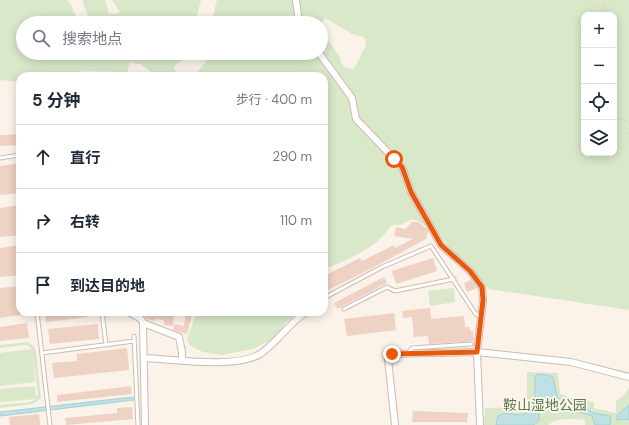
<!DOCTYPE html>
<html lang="zh">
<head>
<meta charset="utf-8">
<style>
	:root { --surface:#fff; --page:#f2f2f3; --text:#1f2937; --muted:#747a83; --line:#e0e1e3 }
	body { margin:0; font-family:"DM Sans","Noto Sans SC",sans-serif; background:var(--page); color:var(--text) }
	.controls { position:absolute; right:12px; top:12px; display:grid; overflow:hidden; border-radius:8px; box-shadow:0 2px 10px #0003 }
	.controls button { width:36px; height:36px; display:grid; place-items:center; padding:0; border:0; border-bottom:1px solid var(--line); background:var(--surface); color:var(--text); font:20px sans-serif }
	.stop { position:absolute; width:12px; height:12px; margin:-9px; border:3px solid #ea580c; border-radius:50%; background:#fff }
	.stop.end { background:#ea580c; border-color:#fff; box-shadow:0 1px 4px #0008 }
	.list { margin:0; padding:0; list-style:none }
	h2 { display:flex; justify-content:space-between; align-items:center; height:52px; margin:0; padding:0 16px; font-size:17px }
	h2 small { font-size:13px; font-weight:400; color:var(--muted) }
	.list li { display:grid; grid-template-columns:26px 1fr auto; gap:12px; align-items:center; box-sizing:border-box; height:64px; padding:0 16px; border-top:1px solid var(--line) }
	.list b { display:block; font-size:15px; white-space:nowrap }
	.list em { font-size:13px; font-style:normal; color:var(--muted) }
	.icon { flex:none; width:22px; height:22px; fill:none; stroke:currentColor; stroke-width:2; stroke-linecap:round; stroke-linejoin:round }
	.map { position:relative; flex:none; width:629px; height:425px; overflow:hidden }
	.search { position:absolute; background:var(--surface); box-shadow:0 2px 10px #0003; left:16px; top:16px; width:312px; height:44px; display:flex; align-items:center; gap:10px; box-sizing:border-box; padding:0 14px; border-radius:22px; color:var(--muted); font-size:15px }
	.panel { position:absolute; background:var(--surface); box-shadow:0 2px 10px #0003; left:16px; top:72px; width:312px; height:244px; border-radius:12px }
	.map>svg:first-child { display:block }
	.green { fill:#d8e8c9; fill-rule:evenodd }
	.water { fill:#bfe1e3; stroke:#a6d0d4 }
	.building { fill:#eed2c3 }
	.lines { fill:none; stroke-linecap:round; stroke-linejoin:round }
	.lane-casing { stroke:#ccbbb0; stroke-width:5 }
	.street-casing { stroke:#ccbbb0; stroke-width:8 }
	.path { stroke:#d3b5a6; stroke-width:1; stroke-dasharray:1 3; stroke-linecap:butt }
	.lane { stroke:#fff; stroke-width:3 }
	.street { stroke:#fff; stroke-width:6 }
	.route { stroke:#ea580c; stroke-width:5 }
	.labels { text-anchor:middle; stroke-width:3.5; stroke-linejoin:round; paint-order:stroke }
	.park-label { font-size:14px; fill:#597848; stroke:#fef7f0 }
</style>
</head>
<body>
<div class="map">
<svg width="629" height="425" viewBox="0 0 629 425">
	<rect width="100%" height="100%" fill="#fbf3ea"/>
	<path class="green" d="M0,0H67L70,3L79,23H23V53L191,54L174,66L177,76H152L153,73L140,64L130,62L127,72L82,71L80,76H20V82L0,80Z
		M82,0H105L109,13L116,14L120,12L112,0H201L195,23H93L87,14Z
		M217,0H629V310L489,289L470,266L452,250L435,229L427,227L416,220H410L400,225H391C377,249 349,258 324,270V76H195L206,61L208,53H321V29L341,59V63L346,68L354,69L366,45L364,37L352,34L325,18L321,23H211ZM584,15H614V153H584Z
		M454,288L455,302L430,306L428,291Z
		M197,312H299L285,323L277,337L253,349L221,355L203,352L189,345L187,338Z
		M27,342L34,346L36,351L41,398L33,404L0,408V405L30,402L36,399L0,402V389L35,386L36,398L38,394L32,350L35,382L0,386V353L32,349L27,345L0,348V345Z
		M527,372L558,373L560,394L571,398L594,402V408L616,413V401L622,397L629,388V425H585V420C572,419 558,417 548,425H484L485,408L520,407L527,401Z"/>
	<path class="water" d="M537,374L547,375L553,377L557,396L561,402L584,407L593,413L610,416L611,418L610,425H595L592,416L564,407L549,408L539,411V421L533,425H496L498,416L506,413L519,415L525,414C538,403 534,391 535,376Z
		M133,397L134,400L0,416V412Z
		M629,405V420L625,419L617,420V415Z"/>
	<path class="building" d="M20,134V145L0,146V135Z
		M20,163V193L0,195V166Z
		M20,205V235L0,237V208Z
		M412,222H418L427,229L428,231L426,239L367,271L324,292V276L360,258L362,261L394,245L395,248L413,239L394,236L396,227L405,229Z
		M20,245V275L0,277V248Z
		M433,258L437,271L396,284L392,271Z
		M384,277L387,283L337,309L334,303Z
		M471,280L477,288L467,292L464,283Z
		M20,286V315L0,318V288Z
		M430,308L431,319L464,316L465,327H470V331H473L474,341L429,344L428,336L414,337L412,317L403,318L402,311Z
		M45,312H87L88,317L46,322Z
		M145,312H174L173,326L164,325V320L155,319V321L146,319Z
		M186,312H193L187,334L173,330L174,324L184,326Z
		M394,313L396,330L347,336L344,319Z
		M27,323L29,338L0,341V327Z
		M98,324L99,339L50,344L48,329Z
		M127,348L129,370L54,378L52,363L77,361V354Z
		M131,386L132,394L57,402V395Z
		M132,407L133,419L66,425L65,418L117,413V408Z
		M413,411L468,413L467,422H412Z
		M39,414L40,425H10L9,417Z"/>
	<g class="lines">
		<defs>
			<path id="lane" d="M0,158L20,155
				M324,298L382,267L431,246L475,313L480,317
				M344,309L387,287L395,291L454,279
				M37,312L50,425
				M102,312L106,345
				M134,336L138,425
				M42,353L134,341
				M408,353L412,348L471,344"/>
			<path id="street" d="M296,0L299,23
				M319,53L352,98L356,119L402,167L411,192L441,245L470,271L482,287L483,300L477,352L480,425
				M129,312L141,319L143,323L145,425
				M143,323L179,337L182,352V360
				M144,358C174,359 235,369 260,354C278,342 288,324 306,312
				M395,425L388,359L392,354L477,352L571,362L629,377"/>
		</defs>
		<use href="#lane" class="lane-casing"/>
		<use href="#street" class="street-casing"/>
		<path class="path" d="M602,15L604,5L603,0
			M614,110L619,119L629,122
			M629,133V139"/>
		<use href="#lane" class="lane"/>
		<use href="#street" class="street"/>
	</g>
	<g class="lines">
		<path class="route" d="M392,354L477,352L483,300L482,287L470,271L441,245L411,192L402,167L394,159"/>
	</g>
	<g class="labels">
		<g class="park-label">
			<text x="545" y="410">鞍山湿地公园</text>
		</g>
	</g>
</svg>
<div class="controls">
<button>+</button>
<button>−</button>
<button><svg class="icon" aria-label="locate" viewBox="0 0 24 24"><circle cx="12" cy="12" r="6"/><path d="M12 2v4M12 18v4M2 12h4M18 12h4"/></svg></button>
<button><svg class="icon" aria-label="layers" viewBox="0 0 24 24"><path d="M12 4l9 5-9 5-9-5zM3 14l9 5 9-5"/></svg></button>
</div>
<div class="stop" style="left:394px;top:159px"></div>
<div class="stop end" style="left:392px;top:354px"></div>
<div class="search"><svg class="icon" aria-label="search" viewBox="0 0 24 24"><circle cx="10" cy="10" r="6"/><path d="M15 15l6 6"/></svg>搜索地点</div>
<section class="panel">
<h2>5 分钟<small>步行 · 400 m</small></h2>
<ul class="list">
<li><svg class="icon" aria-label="ahead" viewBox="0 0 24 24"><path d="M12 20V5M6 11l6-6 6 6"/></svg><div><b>直行</b></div><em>290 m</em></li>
<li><svg class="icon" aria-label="right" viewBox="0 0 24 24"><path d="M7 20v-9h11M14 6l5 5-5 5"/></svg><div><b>右转</b></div><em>110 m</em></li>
<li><svg class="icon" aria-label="arrive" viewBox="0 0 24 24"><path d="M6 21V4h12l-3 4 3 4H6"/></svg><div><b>到达目的地</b></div></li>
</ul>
</section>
</div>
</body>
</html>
